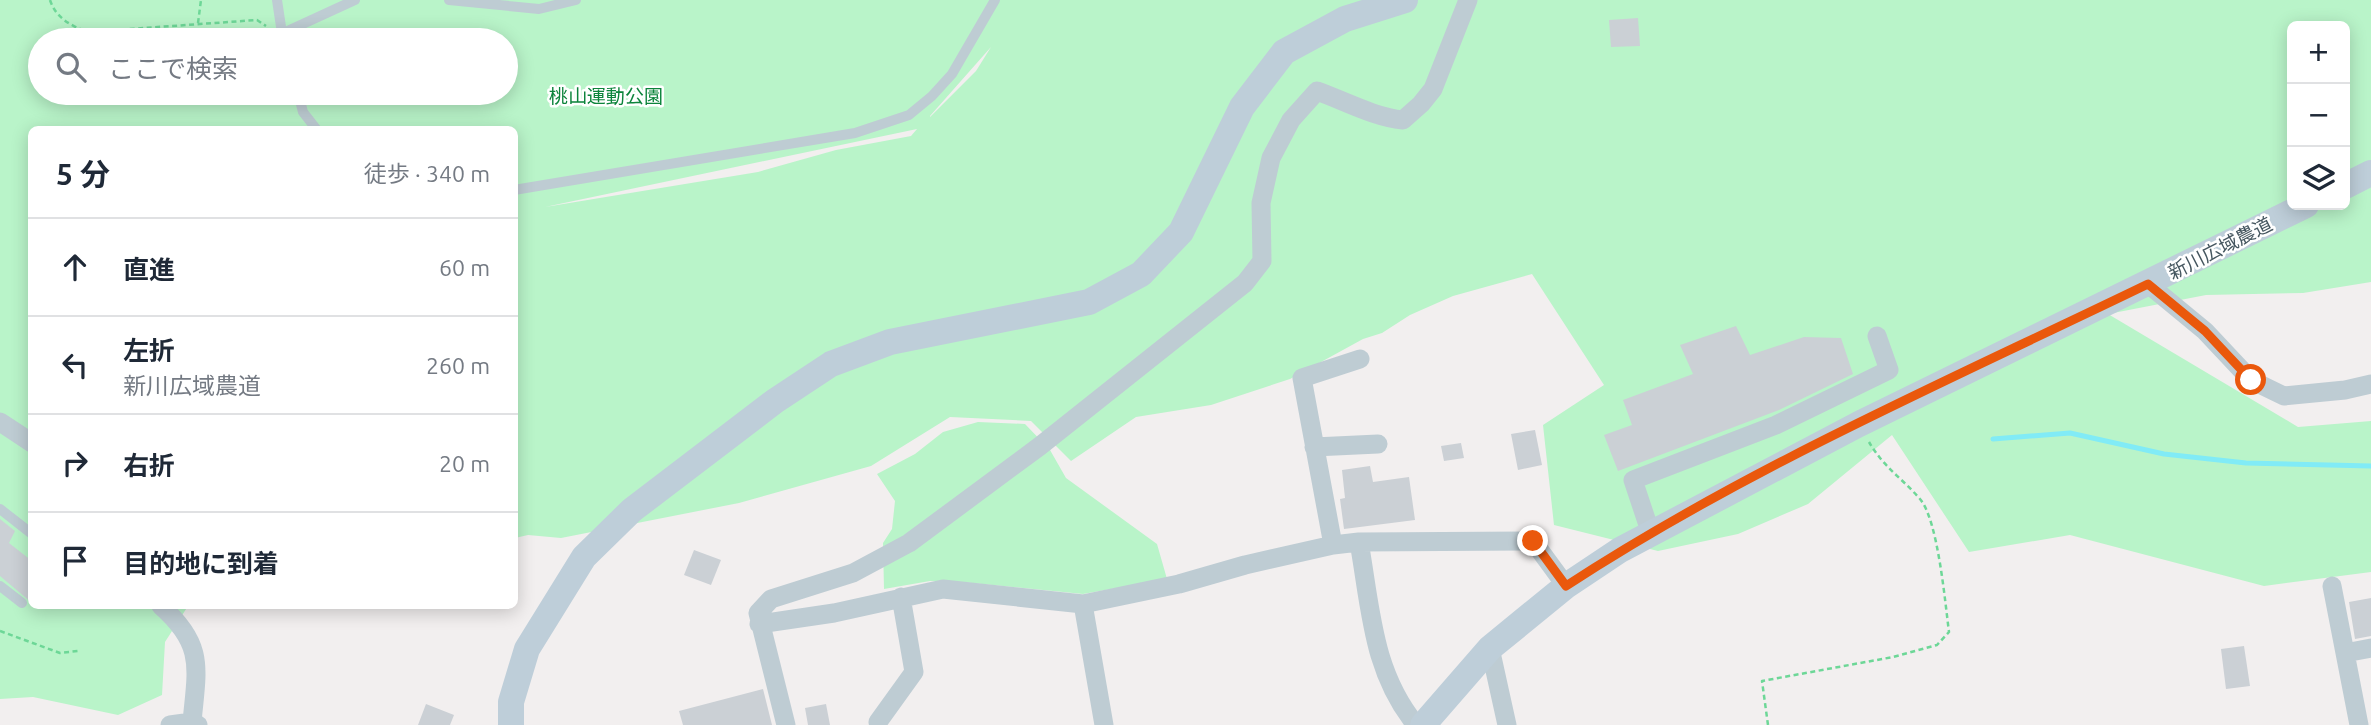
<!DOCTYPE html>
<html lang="ja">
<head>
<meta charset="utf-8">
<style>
	:root { --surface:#fff; --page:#f2f2f3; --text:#1f2937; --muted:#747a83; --line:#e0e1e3 }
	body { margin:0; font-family:Ubuntu,"Noto Sans JP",sans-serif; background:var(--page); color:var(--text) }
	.controls { position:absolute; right:21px; top:21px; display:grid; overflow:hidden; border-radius:10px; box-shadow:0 4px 18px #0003 }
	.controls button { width:63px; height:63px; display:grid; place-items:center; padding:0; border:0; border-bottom:2px solid var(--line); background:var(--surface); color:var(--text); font:35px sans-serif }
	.stop { position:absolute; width:21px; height:21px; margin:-16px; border:5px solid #ea580c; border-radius:50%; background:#fff }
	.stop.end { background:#ea580c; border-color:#fff; box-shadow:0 2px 7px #0008 }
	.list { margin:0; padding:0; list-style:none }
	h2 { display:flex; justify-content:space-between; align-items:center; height:91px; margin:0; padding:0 28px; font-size:30px }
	h2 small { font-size:23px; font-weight:400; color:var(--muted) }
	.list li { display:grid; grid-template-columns:46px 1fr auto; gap:21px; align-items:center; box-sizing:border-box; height:98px; padding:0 28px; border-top:2px solid var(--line) }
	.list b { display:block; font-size:26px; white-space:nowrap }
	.list p { margin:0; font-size:23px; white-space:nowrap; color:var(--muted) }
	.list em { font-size:23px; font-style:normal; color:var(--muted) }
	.icon { flex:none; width:38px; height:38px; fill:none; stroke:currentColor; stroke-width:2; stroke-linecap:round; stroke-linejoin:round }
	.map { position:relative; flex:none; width:2371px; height:725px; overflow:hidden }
	.search { position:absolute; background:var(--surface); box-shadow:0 4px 18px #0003; left:28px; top:28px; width:490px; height:77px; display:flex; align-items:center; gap:18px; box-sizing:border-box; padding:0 24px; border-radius:38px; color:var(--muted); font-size:26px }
	.panel { position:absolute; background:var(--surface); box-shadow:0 4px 18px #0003; left:28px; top:126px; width:490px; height:483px; border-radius:10px }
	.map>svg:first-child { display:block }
	.green { fill:#b9f4c9; fill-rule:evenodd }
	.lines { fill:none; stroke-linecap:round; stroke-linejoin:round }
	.stream { stroke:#81ebf6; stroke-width:5 }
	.building { fill:#cbd0d5 }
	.path { stroke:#6dd797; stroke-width:2.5; stroke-dasharray:5 3.5; stroke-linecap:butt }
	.lane { stroke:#beccd3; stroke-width:10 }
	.street { stroke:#beccd3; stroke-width:19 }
	.secondary { stroke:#beced9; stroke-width:26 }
	.route { stroke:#ea580c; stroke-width:9 }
	.labels { text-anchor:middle; stroke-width:5; stroke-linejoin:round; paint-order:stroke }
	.park-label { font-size:19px; fill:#0c843b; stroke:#fff }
	.street-label { font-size:19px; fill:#45565f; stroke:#fff }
</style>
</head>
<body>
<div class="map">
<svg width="2371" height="725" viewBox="0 0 2371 725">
	<rect width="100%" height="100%" fill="#f2efef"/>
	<path class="green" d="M0,0H2371V282L2303,293L2206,295L2108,314L2298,427L2371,421V572L2264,586L2070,535L1969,552L1892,435L1808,504L1738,534L1658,551L1554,525L1543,425L1604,385L1532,274L1453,296L1410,315L1382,333L1363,339L1290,379L1211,405L1136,417L1071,461L1031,421L950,417L871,466L739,503L561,538L528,535L515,538L514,130H32V606H188L165,642L162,695L118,715L33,697L0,699ZM2292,26H2345V205H2292ZM40,40H506V93H40ZM991,47L976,71L930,117V116ZM917,129L911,136L836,150L758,172L545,207Z
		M978,422L1025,424L1050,450L1066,478L1157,544L1167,579L1083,594L962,582L930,581L884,589L883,543L892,529L895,501L877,474L915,454L943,432Z"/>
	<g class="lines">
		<path class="stream" d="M1993,439L2070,433L2164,454L2246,463L2371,466"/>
	</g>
	<path class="building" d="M1638,18L1640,46L1611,47L1609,20Z
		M1736,326L1750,355L1804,337L1841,338L1853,374L1779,410L1618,471L1604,435L1632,425L1623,400L1693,374L1680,345Z
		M1535,430L1542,465L1518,470L1511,434Z
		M1461,443L1464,458L1444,461L1441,446Z
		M1370,466L1373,482L1409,477L1415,520L1344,529L1340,499L1345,498L1342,470Z
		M0,519L15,531L9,543L32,561V603L0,576Z
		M694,550L721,560L711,585L684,575Z
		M2371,598V636L2355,639L2349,602Z
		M2244,646L2250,686L2226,689L2221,649Z
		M763,689L772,725H683L679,711Z
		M426,704L454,715L450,725H418Z
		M826,704L830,725H808L805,708Z"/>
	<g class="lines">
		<path class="path" d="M50,0C56,18 70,25 87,32L257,20L266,26
			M198,23L201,0
			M117,30L118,40
			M0,631L60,653L78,651
			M1768,725L1762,681L1893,657L1937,645L1949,632C1945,602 1938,520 1920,499C1901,477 1885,469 1869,442"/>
		<path class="lane" d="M277,0L283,40
			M449,0L539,9L576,0
			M281,34L355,0
			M298,93L303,112L317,130
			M514,190L855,133L909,115L932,96L952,74L995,0
			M0,509L32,534
			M0,586L22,603"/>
		<path class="street" d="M2148,284L2205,331L2251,380L2284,396L2345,390L2371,384
			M0,422L32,443
			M1314,447L1378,444
			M1651,534L1633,480L1776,425L1889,370L1877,336
			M1359,542C1371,609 1372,671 1416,725
			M1333,545L1302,378L1360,359
			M2332,586L2359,725
			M1083,604L1104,725
			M161,606C205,645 197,668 192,722
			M759,624L834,613L943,589L1083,604L1179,584L1245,565L1333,545L1359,542L1533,541L1566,586
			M1490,648L1507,725
			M2345,653L2371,648
			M878,722L914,672L901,597
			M170,725L192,722L198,725
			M786,725L758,613L771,599L853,573L909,543L1040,446L1245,283L1262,261L1261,203L1271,158L1291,120L1317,91C1345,101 1374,117 1403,120L1421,104L1433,89L1468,0"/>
		<path class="secondary" d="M2345,186L2371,173
			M511,725V702L527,649L584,557L632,510L775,401L831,364L890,342L1089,302L1141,274L1181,232L1242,107L1284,52L1345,19L1405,0
			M1423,725L1490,648L1566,586L1620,550L1859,424L2306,205"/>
	</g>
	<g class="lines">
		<path class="route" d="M1533,541L1566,586C1748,467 1952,379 2148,284L2205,331L2251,380"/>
	</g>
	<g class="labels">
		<g class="park-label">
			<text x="606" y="103">桃山運動公園</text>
		</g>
		<g class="street-label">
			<text transform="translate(2220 248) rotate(-27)" y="7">新川広域農道</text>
		</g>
	</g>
</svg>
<div class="controls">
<button>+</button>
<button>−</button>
<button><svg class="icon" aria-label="layers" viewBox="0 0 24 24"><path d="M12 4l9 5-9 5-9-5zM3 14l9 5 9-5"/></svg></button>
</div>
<div class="stop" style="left:2251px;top:380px"></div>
<div class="stop end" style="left:1533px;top:541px"></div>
<div class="search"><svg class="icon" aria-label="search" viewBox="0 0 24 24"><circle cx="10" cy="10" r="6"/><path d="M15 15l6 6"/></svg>ここで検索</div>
<section class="panel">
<h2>5 分<small>徒歩 · 340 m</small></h2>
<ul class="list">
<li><svg class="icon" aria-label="ahead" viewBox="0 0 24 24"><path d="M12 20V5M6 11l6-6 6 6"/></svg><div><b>直進</b></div><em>60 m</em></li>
<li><svg class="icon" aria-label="left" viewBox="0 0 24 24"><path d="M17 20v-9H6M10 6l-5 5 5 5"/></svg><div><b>左折</b><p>新川広域農道</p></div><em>260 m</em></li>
<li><svg class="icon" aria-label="right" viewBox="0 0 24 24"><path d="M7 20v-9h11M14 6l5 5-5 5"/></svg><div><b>右折</b></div><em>20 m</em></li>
<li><svg class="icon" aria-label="arrive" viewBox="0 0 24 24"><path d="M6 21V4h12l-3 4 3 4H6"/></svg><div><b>目的地に到着</b></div></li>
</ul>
</section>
</div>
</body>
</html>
